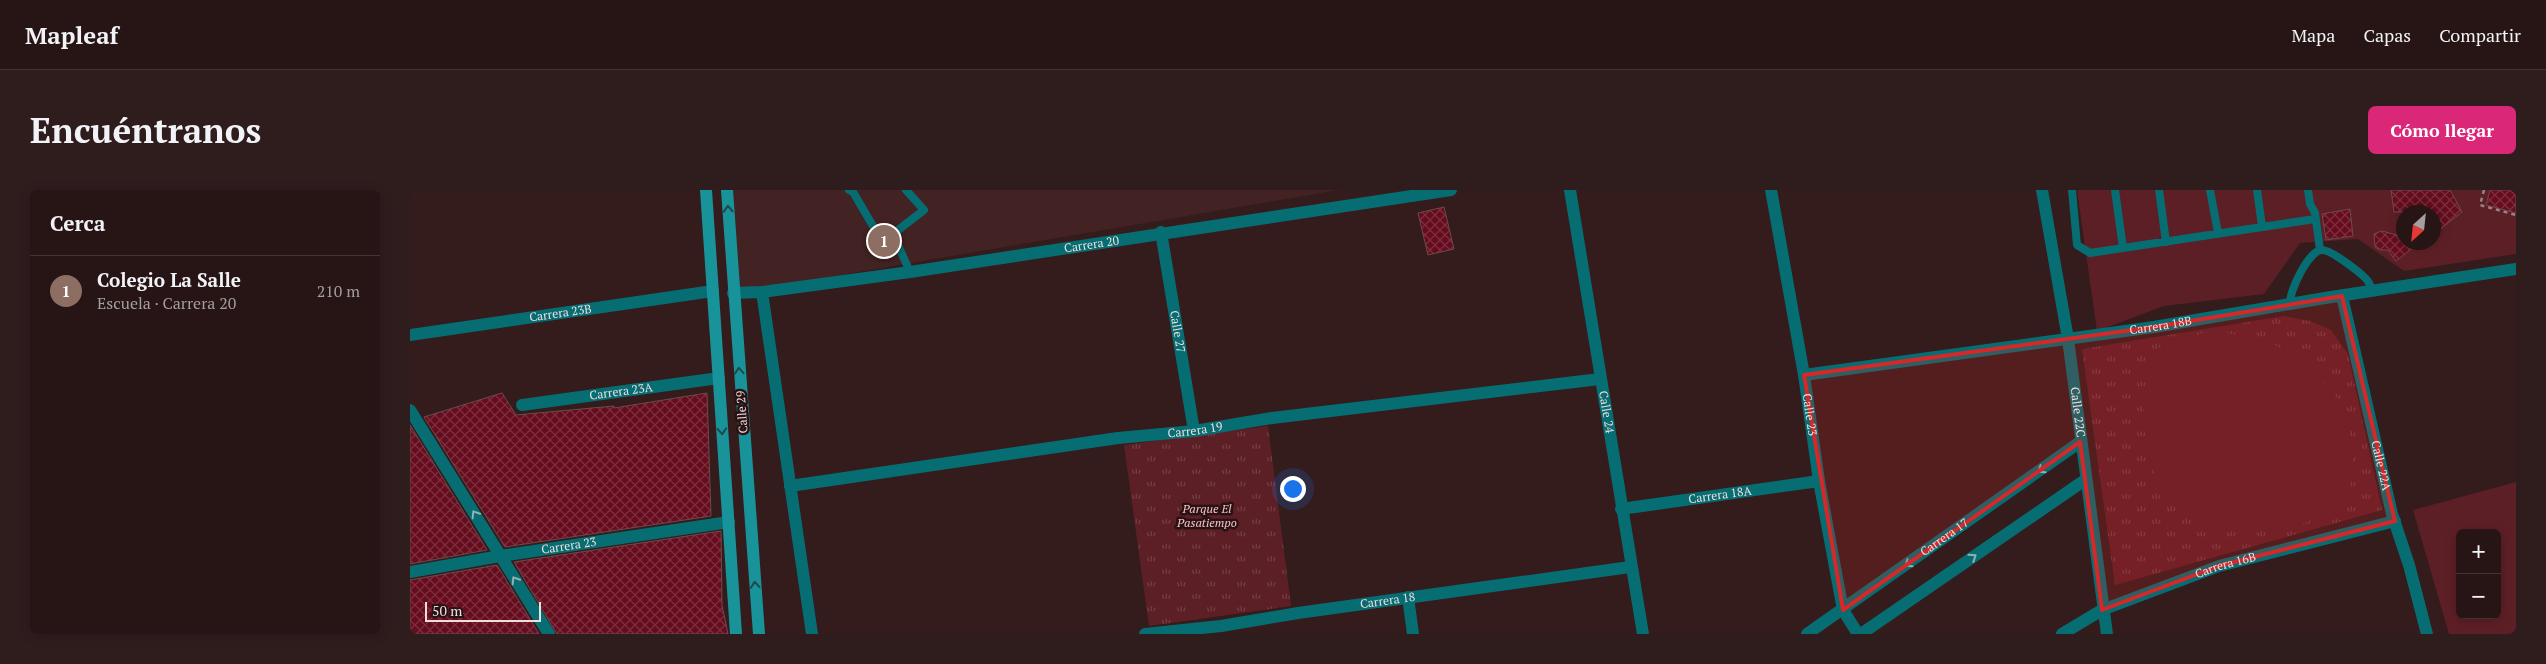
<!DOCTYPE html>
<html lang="es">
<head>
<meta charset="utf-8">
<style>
	:root { --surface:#271415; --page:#2f1d1e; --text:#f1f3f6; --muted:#a49ea0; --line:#433334; --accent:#db2777 }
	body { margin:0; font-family:"PT Serif",serif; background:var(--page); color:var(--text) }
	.controls { position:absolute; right:15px; bottom:15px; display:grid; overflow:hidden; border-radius:8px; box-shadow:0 2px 12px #0003 }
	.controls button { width:45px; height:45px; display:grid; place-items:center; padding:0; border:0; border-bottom:1px solid var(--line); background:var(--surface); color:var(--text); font:25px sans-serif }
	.compass { position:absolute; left:1986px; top:15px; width:45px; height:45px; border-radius:50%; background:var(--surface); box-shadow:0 2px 12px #0003; rotate:207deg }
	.scale { position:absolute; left:15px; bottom:12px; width:116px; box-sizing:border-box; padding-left:5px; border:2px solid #efdede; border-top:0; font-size:14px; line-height:18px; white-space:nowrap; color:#efdede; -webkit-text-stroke:4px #291213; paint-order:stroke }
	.you { position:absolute; left:882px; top:298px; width:18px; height:18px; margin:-12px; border:4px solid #fff; border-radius:50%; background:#1a73e8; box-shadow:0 0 0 8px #1a73e833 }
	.badge { display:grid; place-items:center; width:32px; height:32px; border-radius:50%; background:var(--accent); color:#fff; font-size:16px; font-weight:700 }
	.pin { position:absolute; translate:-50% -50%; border:2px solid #fff; box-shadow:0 1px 5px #0006 }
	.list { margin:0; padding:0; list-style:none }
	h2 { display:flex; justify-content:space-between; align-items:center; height:65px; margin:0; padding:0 20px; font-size:21px }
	h2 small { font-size:16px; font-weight:400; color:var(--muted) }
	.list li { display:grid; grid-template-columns:32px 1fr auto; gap:15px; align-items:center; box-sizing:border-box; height:70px; padding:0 20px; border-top:1px solid var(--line) }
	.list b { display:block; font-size:19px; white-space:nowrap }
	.list p { margin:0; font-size:16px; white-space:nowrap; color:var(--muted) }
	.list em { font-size:16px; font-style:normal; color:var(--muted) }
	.map { position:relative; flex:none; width:2106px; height:444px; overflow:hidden; border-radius:8px }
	header { display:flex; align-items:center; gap:30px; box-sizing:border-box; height:70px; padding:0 25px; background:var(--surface); border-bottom:1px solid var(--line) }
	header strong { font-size:24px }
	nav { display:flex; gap:28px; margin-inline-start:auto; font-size:18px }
	.intro { display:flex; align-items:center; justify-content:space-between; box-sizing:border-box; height:120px; padding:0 30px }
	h1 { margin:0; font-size:35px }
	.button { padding:12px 22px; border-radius:8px; background:var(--accent); color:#fff; font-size:18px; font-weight:700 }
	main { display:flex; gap:30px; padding:0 30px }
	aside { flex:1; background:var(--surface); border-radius:8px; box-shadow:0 2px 12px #0003 }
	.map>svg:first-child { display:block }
	.built { fill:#422223 }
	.grass { fill:url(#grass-tufts) }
	.pitch { fill:#5d1f26; fill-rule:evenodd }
	.building { fill:url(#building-cross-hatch); stroke:#694c4d }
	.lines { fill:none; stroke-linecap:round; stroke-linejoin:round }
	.path { stroke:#988383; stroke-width:2.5; stroke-dasharray:4 4; stroke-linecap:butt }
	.lane { stroke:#066d72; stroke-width:8 }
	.street { stroke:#066d72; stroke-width:12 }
	.secondary { stroke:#18939a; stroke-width:12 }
	.oneway { stroke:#224649 }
	.oneway2 { stroke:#92b1b3 }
	.marked { fill:#d62828; fill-opacity:0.2; stroke:#d62828; stroke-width:4; stroke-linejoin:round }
	.labels { text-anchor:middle; stroke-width:5; stroke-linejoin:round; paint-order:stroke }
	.street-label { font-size:12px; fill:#efdede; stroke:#291213 }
	.park-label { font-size:12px; font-style:italic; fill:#f6c2c3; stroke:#291213 }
</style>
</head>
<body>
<header>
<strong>Mapleaf</strong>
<nav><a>Mapa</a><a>Capas</a><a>Compartir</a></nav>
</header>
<div class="intro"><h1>Encuéntranos</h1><a class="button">Cómo llegar</a></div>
<main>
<aside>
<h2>Cerca<small></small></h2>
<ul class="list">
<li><span class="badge" style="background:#8d6e63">1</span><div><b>Colegio La Salle</b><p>Escuela · Carrera 20</p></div><em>210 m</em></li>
</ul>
</aside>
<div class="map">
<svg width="2106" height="444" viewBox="0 0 2106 444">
	<defs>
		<pattern id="grass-tufts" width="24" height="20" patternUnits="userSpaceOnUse" patternTransform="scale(1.25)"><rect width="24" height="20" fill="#5d1f26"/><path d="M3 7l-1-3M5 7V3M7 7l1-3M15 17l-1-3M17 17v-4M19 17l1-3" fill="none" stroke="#753f45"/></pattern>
		<pattern id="building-cross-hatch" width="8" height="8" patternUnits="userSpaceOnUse" patternTransform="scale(1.25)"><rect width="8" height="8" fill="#660c1e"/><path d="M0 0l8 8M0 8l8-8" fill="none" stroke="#7c2f3e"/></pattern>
	</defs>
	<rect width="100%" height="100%" fill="#341b1c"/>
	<path class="built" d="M319,0H929L325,103Z"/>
	<path class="grass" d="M1874,126L1900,131L1921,140L1938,164L1972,320L1705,395L1672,159Z
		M858,236L881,416L739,436L714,255Z"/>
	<path class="pitch" d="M1667,0H2106V64L1994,81L1948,49L1890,53L1854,104L1754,116L1687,141ZM1994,22H2024V52H1994Z
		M1802,141L1851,148L1880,163L1897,172L1927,208L1943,254L1942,289L1939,300L1930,316L1900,331L1880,337L1840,338L1803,336L1777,323L1762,311L1740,276L1735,243L1734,218L1739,184L1748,158L1765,151Z
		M2106,292V444H2039L2003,320ZM2050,343H2087V425H2050Z"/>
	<path class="building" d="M1981,0H2040L2052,22L2024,44V22H1984Z
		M2080,0H2106V23L2076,15Z
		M1034,17L1044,59L1018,65L1008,23Z
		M1940,19L1943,46L1916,50L1912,24Z
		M1972,41L1994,47V52H2010L1986,71L1978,60H1970L1965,57L1964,44Z
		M92,203L106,225L204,216V218L297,203L301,326L95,357L14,227Z
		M0,235L77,360L0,374Z
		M311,341L312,415L318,444H147L104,372Z
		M87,375L129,444H0V390Z"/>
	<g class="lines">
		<path class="path" d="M2074,0L2070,15L2106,25"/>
		<path class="lane" d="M439,0L443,2L470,48L474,50L483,44
			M496,0L514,20L483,44L500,82
			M1662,0L1667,55L1680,63L1905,29
			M1705,0L1713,58
			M1749,0L1756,52
			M1800,0L1808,43
			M1847,0L1852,36
			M1898,0L1900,14L1905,23L1910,60
			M1880,114C1879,101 1899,60 1912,60C1920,59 1956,86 1959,93C1961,96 1961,98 1961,101"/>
		<g class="street">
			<path id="s1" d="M1160,0L1233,444"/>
			<path id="s2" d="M1361,0L1394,185L1409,291L1433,420L1448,444"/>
			<path id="s3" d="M1632,0L1658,149L1697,444"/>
			<path id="s4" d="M751,42L784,241"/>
			<path d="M352,102L402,444"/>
			<path id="s5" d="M323,103L352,102L500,82L1041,0"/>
			<path id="s6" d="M1932,106L1982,324L1999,375L2017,444"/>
			<path id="s7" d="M0,145L303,101"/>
			<path id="s8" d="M1394,185L1744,137L1921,107L2106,79"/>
			<path id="s9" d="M112,215L309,188"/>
			<path d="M0,220L139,444"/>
			<path id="s10" d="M380,296L708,248L784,241L862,228L1190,189"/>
			<path id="s11" d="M1211,319L1409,291"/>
			<path id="s12" d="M0,382L90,366L319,332"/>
			<path d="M998,407L1003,444"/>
			<path id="s13" d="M735,444L811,436L888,423L1220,377"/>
			<path id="s14" d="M1397,444L1670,252"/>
			<path d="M1451,444L1675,290"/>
			<path id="s15" d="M1652,444L1692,420L1809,376L1985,331"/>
		</g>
		<path class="secondary" d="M296,0L326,444
			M317,0L349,444"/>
	</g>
	<defs><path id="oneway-chevron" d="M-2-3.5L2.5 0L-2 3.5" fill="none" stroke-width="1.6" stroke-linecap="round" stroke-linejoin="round" transform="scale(1.25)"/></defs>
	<g class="oneway">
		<use href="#oneway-chevron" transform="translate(318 19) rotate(-93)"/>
		<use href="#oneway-chevron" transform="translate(329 181) rotate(-94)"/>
		<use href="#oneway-chevron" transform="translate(312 241) rotate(86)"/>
		<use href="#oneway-chevron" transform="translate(345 395) rotate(-94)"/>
	</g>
	<g class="oneway2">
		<use href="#oneway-chevron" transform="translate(1631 280) rotate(145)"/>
		<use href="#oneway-chevron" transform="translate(65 324) rotate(-122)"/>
		<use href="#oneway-chevron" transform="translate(1563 367) rotate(-34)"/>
		<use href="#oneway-chevron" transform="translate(1498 374) rotate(145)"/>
		<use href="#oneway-chevron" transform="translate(105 390) rotate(-122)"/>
	</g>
	<path class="marked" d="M1932,106L1985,331L1809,376L1692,420L1670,252L1433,420L1394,185L1744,137Z"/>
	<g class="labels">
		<g class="street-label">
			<text dy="4" stroke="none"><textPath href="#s5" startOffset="362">Carrera 20</textPath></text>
			<text dy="4" stroke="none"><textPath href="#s7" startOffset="152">Carrera 23B</textPath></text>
			<text dy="4" stroke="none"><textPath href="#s8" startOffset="360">Carrera 18B</textPath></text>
			<text dy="4" stroke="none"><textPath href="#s4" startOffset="101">Calle 27</textPath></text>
			<text dy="4" stroke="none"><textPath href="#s9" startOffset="100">Carrera 23A</textPath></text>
			<text transform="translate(332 222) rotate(-94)" y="4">Calle 29</text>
			<text dy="4" stroke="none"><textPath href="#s1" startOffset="225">Calle 24</textPath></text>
			<text dy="4" stroke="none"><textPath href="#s3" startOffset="225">Calle 22C</textPath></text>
			<text dy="4" stroke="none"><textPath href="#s2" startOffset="228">Calle 23</textPath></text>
			<text dy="4" stroke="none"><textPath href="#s10" startOffset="409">Carrera 19</textPath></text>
			<text dy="4" stroke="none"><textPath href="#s6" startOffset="174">Calle 22A</textPath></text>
			<text dy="4" stroke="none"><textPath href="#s11" startOffset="100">Carrera 18A</textPath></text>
			<text dy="4" stroke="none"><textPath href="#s14" startOffset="168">Carrera 17</textPath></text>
			<text dy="4" stroke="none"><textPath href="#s12" startOffset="161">Carrera 23</textPath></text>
			<text dy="4" stroke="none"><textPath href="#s15" startOffset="178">Carrera 16B</textPath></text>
			<text dy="4" stroke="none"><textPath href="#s13" startOffset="245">Carrera 18</textPath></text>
		</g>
		<g class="park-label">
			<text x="797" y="323">Parque El<tspan x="797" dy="14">Pasatiempo</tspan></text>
		</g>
	</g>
</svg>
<div class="controls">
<button>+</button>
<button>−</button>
</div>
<svg class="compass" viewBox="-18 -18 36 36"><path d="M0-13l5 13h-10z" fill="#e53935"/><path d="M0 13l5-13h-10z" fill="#a49ea0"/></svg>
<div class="scale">50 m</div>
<div class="you"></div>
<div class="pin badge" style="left:474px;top:51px;background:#8d6e63">1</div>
</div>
</main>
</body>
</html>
